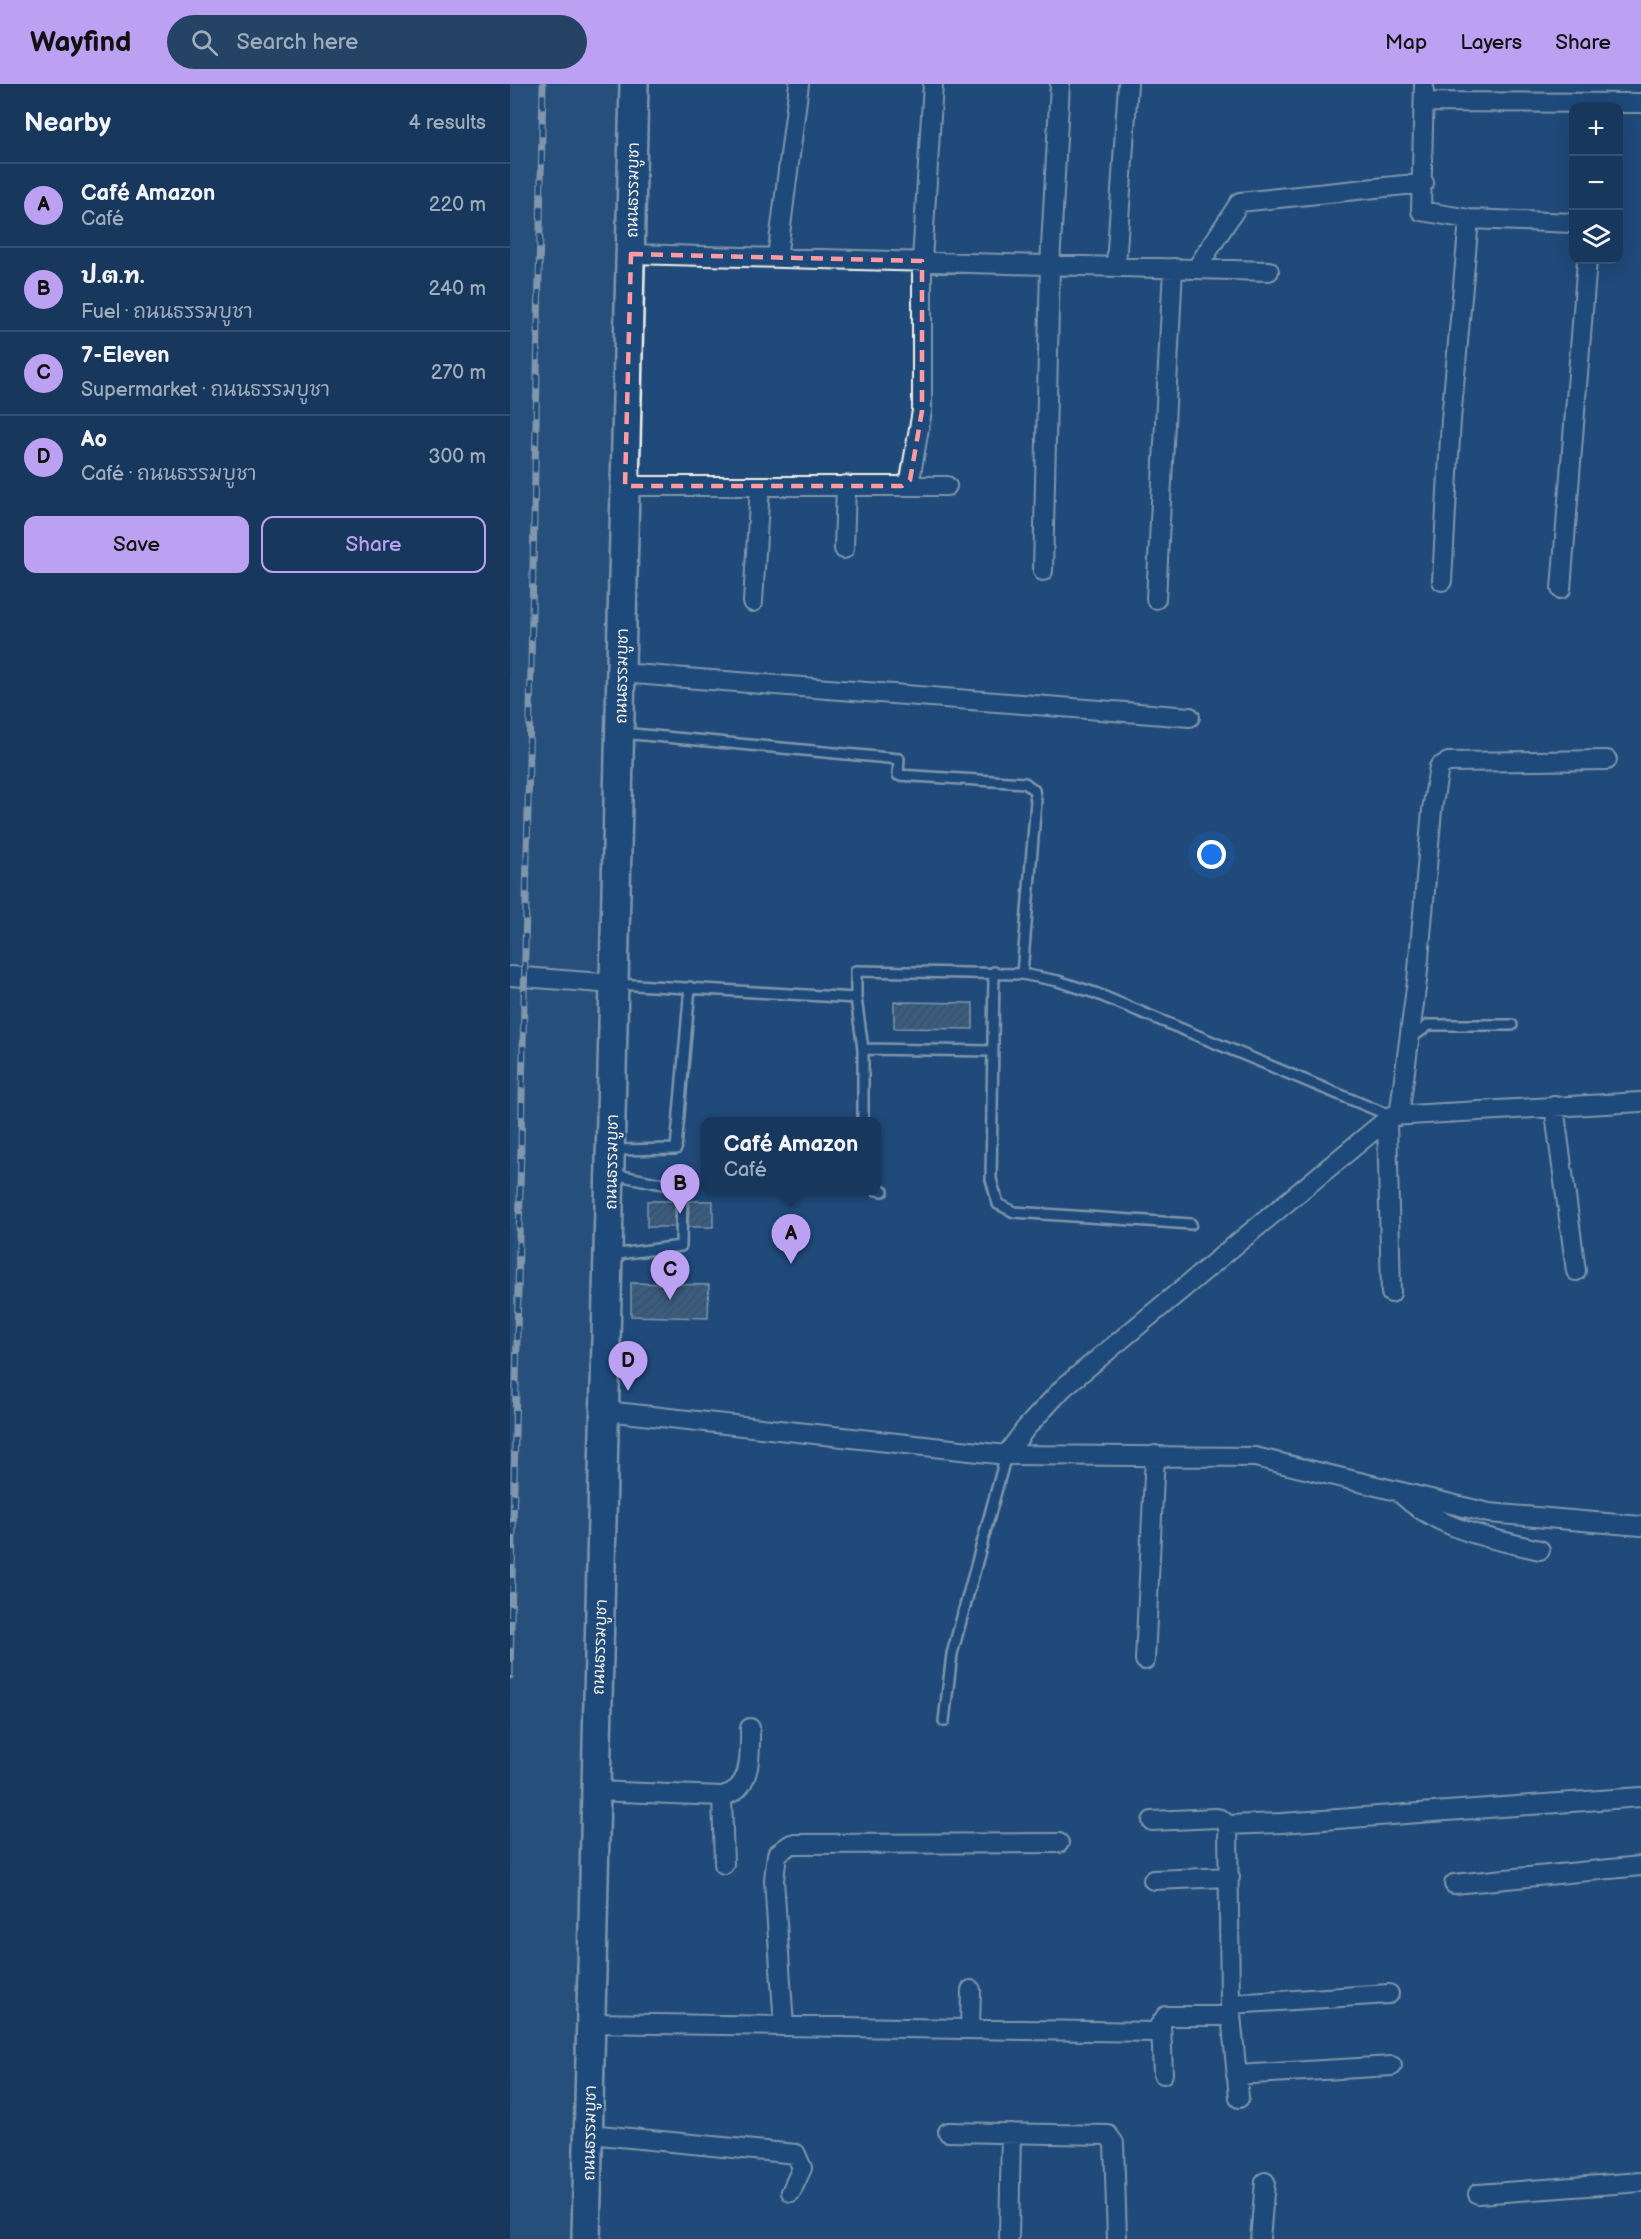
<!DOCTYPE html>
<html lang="en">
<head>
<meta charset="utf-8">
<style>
	:root { --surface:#17385c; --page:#244365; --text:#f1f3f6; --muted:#9eacbb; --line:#365272; --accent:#bca0f2 }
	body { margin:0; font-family:"Balsamiq Sans","Playpen Sans Thai",sans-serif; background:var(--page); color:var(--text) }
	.controls { position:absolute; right:18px; top:18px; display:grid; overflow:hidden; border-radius:12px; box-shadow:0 6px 24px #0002 }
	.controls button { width:54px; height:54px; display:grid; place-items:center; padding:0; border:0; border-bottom:2px solid var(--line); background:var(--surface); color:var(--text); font:30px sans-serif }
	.you { position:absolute; left:702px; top:771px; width:21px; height:21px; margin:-15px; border:4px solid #fff; border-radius:50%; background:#1a73e8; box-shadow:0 0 0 9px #1a73e833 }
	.badge { display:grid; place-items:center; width:39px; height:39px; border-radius:50%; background:var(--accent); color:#111; font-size:20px; font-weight:700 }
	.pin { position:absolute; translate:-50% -50px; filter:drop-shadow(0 2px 3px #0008) }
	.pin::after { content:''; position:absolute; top:32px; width:21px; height:18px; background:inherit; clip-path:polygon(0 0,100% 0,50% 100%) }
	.popup { position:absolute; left:191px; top:1033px; width:180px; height:78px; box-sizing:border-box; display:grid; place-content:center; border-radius:12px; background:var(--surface); filter:drop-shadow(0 2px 4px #0005); font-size:20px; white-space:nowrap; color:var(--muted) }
	.popup b { font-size:22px; color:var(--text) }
	.popup::after { content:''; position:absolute; left:50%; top:100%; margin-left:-12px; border:12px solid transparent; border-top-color:var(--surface) }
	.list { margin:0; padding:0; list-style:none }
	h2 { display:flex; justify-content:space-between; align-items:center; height:78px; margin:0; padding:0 24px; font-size:26px }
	h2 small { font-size:20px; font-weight:400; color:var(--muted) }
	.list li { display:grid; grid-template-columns:39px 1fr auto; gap:18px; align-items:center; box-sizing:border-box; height:84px; padding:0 24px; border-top:2px solid var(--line) }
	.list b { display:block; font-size:22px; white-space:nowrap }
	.list p { margin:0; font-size:20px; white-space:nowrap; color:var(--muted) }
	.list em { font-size:20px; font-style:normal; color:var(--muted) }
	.actions { display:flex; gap:12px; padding:18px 24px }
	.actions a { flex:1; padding:14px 0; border:2px solid var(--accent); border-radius:12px; text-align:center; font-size:21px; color:var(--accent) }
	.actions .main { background:var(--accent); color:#111 }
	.icon { flex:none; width:33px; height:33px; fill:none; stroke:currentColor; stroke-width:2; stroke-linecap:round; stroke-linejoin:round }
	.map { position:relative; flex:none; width:1131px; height:2155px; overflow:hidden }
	header { display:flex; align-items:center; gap:36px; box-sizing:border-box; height:84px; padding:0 30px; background:var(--accent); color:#111 }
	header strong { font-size:28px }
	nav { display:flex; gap:33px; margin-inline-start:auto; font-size:21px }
	.search { width:420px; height:54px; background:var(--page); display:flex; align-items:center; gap:15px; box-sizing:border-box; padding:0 21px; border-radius:33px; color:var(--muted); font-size:22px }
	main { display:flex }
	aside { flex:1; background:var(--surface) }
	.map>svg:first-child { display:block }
	.built { fill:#32567c }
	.building { fill:url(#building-hatch); stroke:#f4f1e8; stroke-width:1.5 }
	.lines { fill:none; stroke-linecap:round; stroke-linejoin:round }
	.service-casing { stroke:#f4f1e8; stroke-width:14 }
	.minor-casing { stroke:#f4f1e8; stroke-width:22 }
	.secondary-casing { stroke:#f4f1e8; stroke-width:32 }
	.service { stroke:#1f4a7a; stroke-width:9 }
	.minor { stroke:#1f4a7a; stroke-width:18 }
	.secondary { stroke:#1f4a7a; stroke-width:27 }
	.rail-casing { stroke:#f4f1e8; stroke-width:7 }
	.rail { stroke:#1f4a7a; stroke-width:4.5; stroke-dasharray:14; stroke-linecap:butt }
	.marked { fill:none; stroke:#ff9aa2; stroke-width:4.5; stroke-dasharray:12 8; stroke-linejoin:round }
	.labels { text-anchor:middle; stroke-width:4.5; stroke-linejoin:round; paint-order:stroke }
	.street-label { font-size:16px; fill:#f4f1e8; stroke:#1f4a7a }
</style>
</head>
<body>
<header>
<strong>Wayfind</strong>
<div class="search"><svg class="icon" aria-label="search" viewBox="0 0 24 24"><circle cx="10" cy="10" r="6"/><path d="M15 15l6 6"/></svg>Search here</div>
<nav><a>Map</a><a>Layers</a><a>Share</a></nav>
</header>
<main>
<aside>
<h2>Nearby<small>4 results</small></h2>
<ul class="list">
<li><span class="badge">A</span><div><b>Café Amazon</b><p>Café</p></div><em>220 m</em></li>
<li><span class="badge">B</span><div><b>ป.ต.ท.</b><p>Fuel · ถนนธรรมบูชา</p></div><em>240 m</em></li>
<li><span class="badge">C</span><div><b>7-Eleven</b><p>Supermarket · ถนนธรรมบูชา</p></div><em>270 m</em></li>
<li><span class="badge">D</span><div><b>Ao</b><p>Café · ถนนธรรมบูชา</p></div><em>300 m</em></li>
</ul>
<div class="actions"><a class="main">Save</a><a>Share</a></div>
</aside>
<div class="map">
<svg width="1131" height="2155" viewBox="0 0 1131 2155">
	<defs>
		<pattern id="building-hatch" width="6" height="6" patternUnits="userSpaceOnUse" patternTransform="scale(1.5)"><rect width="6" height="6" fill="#5f7280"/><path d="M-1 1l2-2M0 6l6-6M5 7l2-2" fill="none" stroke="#535b60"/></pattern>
	</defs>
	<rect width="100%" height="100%" fill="#1f4a7a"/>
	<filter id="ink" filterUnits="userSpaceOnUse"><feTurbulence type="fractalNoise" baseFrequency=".0167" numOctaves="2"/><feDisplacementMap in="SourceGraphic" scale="12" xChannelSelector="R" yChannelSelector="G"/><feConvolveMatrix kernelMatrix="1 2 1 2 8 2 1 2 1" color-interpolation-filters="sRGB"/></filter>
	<g filter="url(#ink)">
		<path class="built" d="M0,0H113L62,2155H0Z"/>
		<path class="building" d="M384,918L463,919V945L384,944Z
			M137,1117H165V1143H137Z
			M179,1117H203V1143H178Z
			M121,1199L199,1201L198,1234L121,1232Z"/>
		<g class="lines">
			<defs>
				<path id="service" d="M112,649L389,675L388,691L515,699L524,706L526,717L512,890
					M484,888L481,1095L488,1120L504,1128L681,1140
					M108,900L346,914V887L512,890L548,897L585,909L881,1032
					M346,914L353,965V1038
					M901,954L919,941H1002
					M353,965L483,967
					M103,1066L166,1065L180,903
					M366,1106L373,1107
					M100,1171L171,1162L172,1104L103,1090
					M434,1637L442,1570L496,1371"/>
				<path id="minor" d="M914,0L911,127L959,135L1064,139
					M916,18L1131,19
					M121,170L759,187
					M267,174L289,0
					M606,182L618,0
					M686,185L730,118L914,99
					M115,402H250
					M392,402H437
					M334,465L336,401
					M533,487L540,181L550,0
					M932,497L941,336L959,135
					M1051,505L1077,176
					M646,515L663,184
					M243,518L250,402H392L400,396L412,327V177L423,0
					M111,589L680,633
					M0,892L105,900
					M1044,1022L1066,1187
					M889,1032L907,897L922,726L929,683L938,678L1097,676
					M877,1036L881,1209
					M96,1327L496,1371L745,1373L979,1429L1131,1442
					M496,1371L516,1344L554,1303L881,1032L1131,1018
					M891,1410C928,1445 981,1455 1030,1466
					M635,1576L645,1371
					M85,1707L212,1712L214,1780
					M212,1712C243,1706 240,1669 240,1644
					M642,1737L706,1734L711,1735L718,1741
					M643,1796L720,1793
					M944,1800L1131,1782
					M720,1920L879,1910
					M81,1939L645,1948L656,1932H721
					M651,1941L653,1990
					M274,1942L264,1796L267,1770L281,1760L549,1759
					M460,1945L461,1906
					M726,1991L882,1982
					M729,2014L720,1920L718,1741L772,1739L1131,1713
					M438,2048L598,2051L604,2059L607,2155
					M79,2050L286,2070L292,2084L281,2108
					M968,2110L1131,2098
					M499,2154L501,2049
					M750,2155L755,2098"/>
				<path id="secondary" d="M76,2155L124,0"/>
			</defs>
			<use href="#service" class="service-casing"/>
			<use href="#minor" class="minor-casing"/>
			<use href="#secondary" class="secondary-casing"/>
			<use href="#service" class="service"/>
			<use href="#minor" class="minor"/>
			<use href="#secondary" class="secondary"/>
			<defs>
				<path id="rail" d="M0,1592L33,0"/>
			</defs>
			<use href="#rail" class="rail-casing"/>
			<use href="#rail" class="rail"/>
		</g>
	</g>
	<path d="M0 0H1131V2155H0ZM121,170L412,177V327L400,396L392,402H115Z" fill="#1f4a7a" fill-opacity=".55" fill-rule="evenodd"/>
	<path class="marked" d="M121,170L412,177V327L400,396L392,402H115Z"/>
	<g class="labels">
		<g class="street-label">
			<text transform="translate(122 106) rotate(-89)" y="6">ถนนธรรมบูชา</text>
			<text transform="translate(111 592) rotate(-89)" y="6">ถนนธรรมบูชา</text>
			<text transform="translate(101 1078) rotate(-89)" y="6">ถนนธรรมบูชา</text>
			<text transform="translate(89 1563) rotate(-88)" y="6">ถนนธรรมบูชา</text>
			<text transform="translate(79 2049) rotate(-89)" y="6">ถนนธรรมบูชา</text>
		</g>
	</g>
</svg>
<div class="controls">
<button>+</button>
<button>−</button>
<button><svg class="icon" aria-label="layers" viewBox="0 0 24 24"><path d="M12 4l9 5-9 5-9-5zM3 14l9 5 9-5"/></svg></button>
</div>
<div class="you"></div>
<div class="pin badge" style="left:281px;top:1180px">A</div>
<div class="popup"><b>Café Amazon</b>Café</div>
<div class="pin badge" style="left:170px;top:1130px">B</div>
<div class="pin badge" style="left:160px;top:1216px">C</div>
<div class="pin badge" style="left:118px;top:1307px">D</div>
</div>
</main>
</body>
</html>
